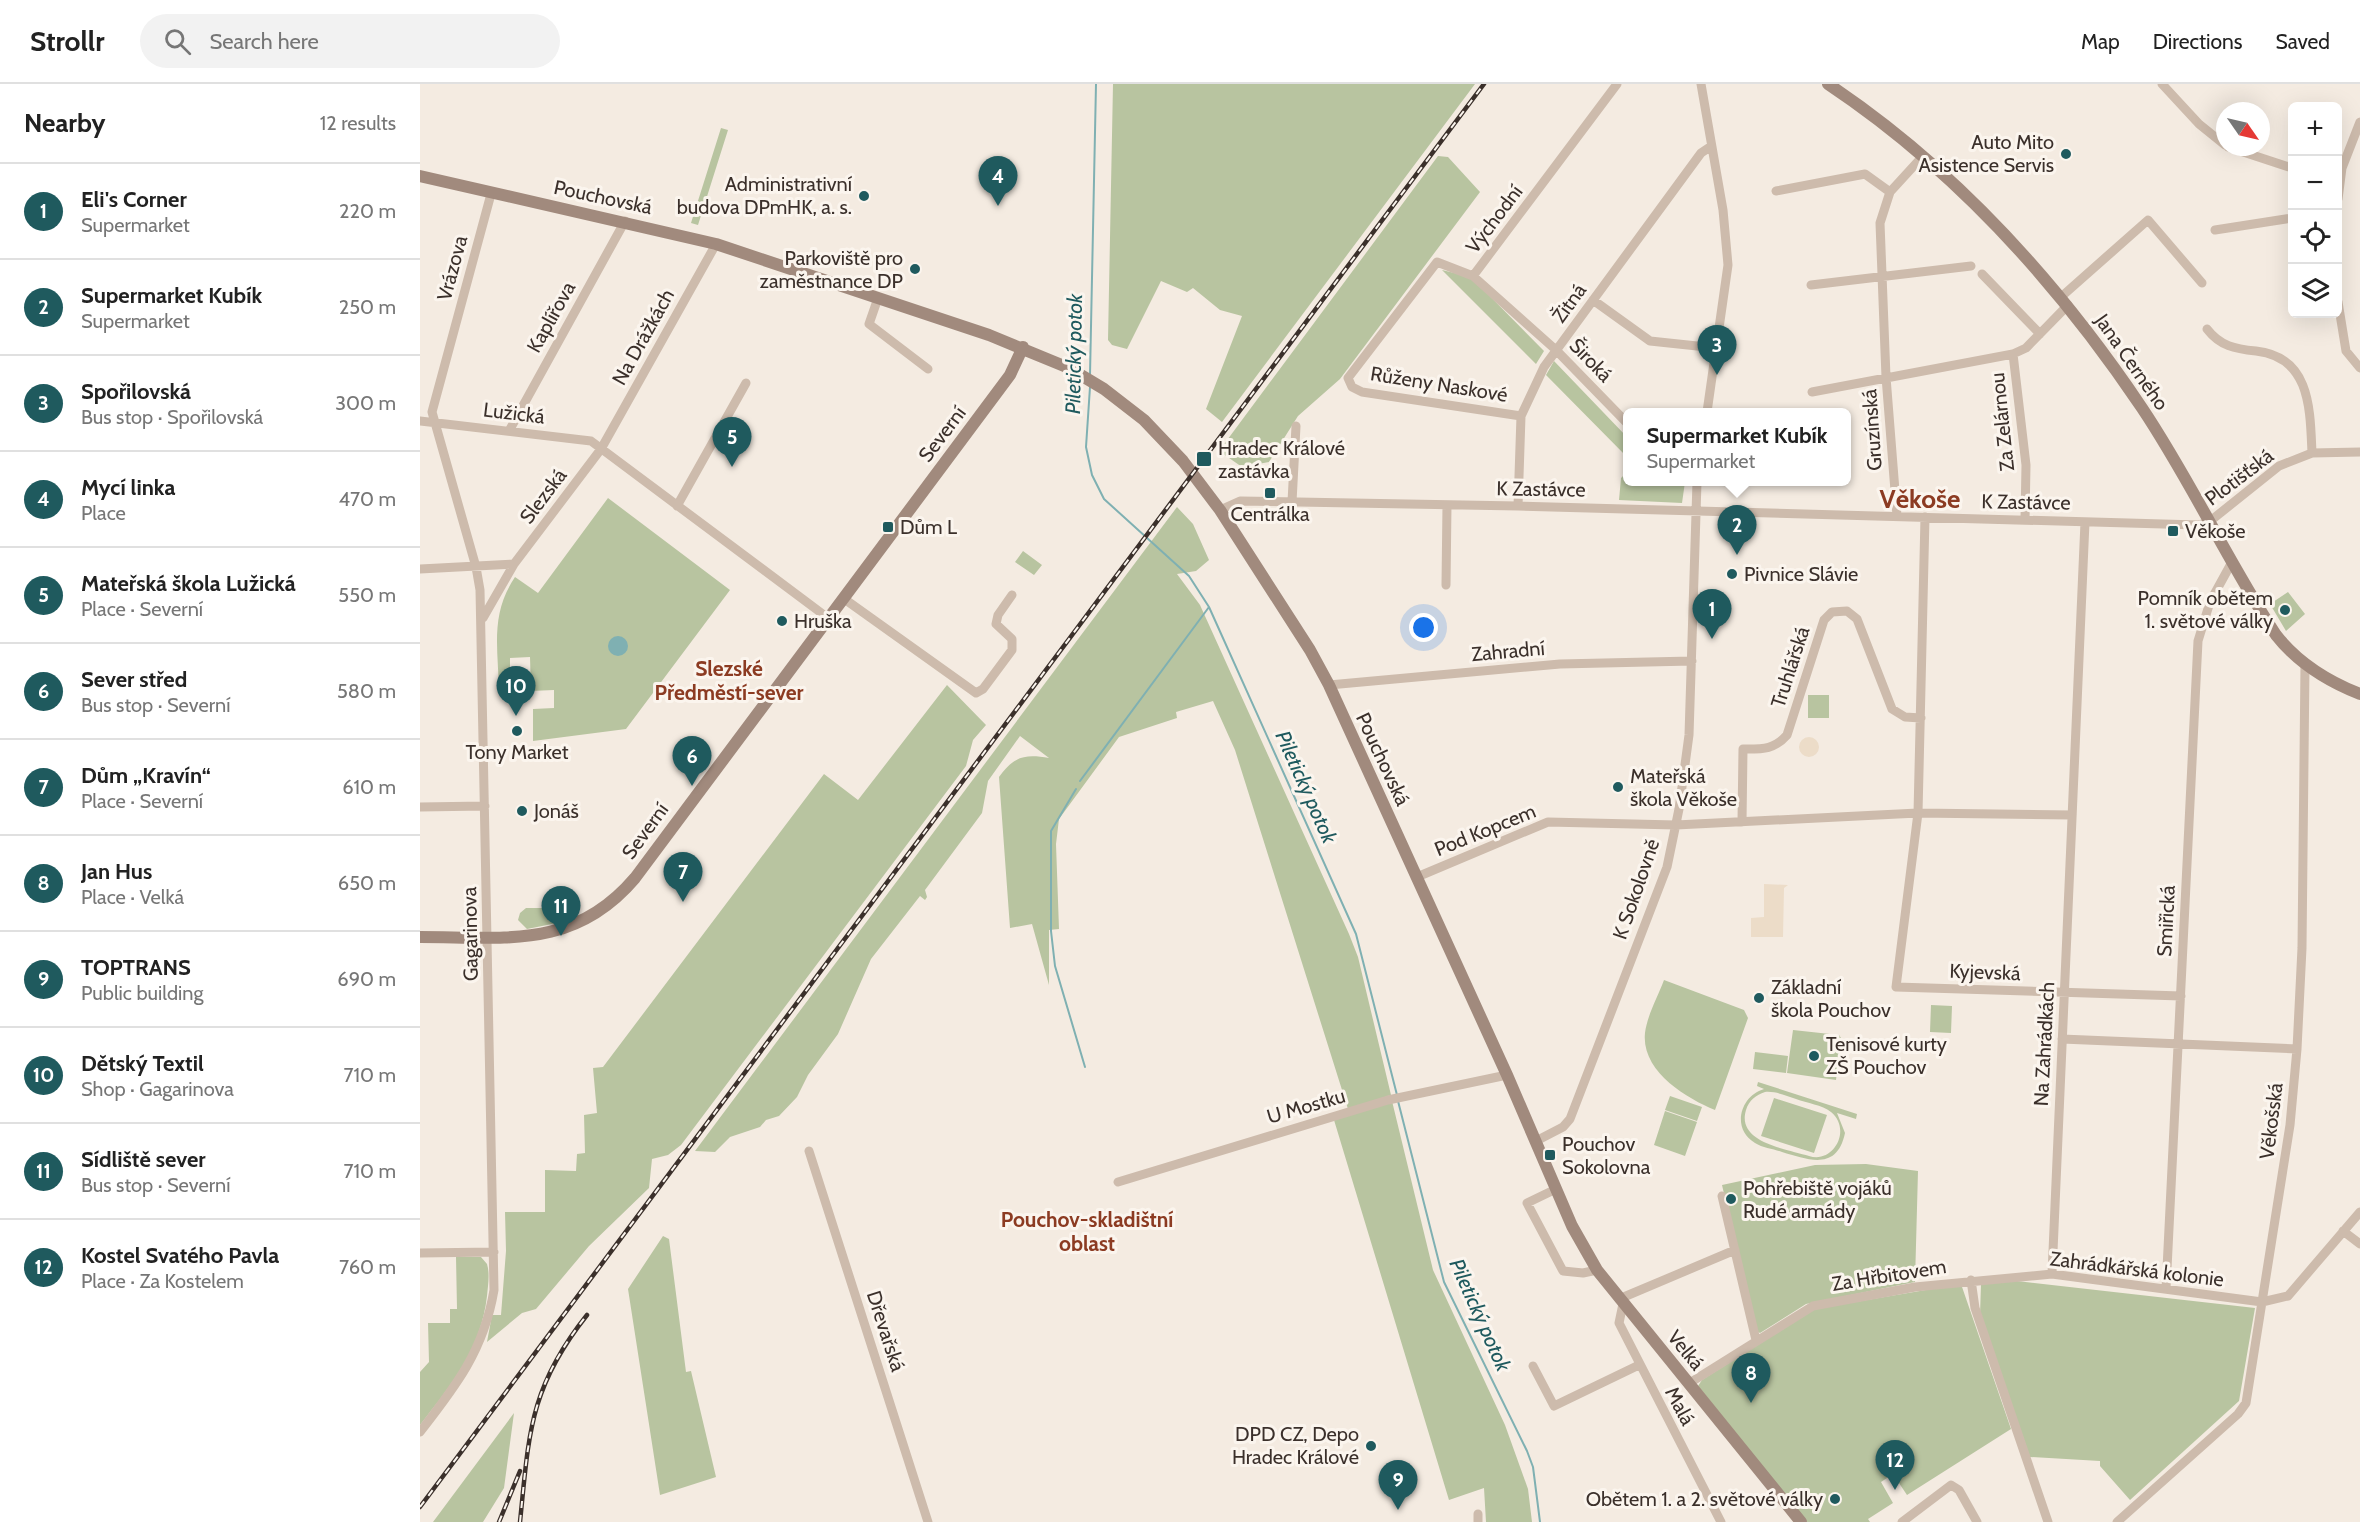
<!DOCTYPE html>
<html lang="en">
<head>
<meta charset="utf-8">
<style>
	:root { --surface:#fff; --page:#f2f2f2; --text:#222; --muted:#767676; --line:#e0e0e0; --accent:#1f5a5e }
	body { margin:0; font-family:Cabin,sans-serif; background:var(--page); color:var(--text) }
	.controls { position:absolute; right:18px; top:18px; display:grid; overflow:hidden; border-radius:9px; box-shadow:0 6px 24px #0002 }
	.controls button { width:54px; height:54px; display:grid; place-items:center; padding:0; border:0; border-bottom:2px solid var(--line); background:var(--surface); color:var(--text); font:30px sans-serif }
	.compass { position:absolute; left:1796px; top:18px; width:54px; height:54px; border-radius:50%; background:var(--surface); box-shadow:0 6px 24px #0002; rotate:124deg }
	.you { position:absolute; left:1004px; top:544px; width:21px; height:21px; margin:-15px; border:4px solid #fff; border-radius:50%; background:#1a73e8; box-shadow:0 0 0 9px #1a73e833 }
	.badge { display:grid; place-items:center; width:39px; height:39px; border-radius:50%; background:var(--accent); color:#fff; font-size:20px; font-weight:700 }
	.pin { position:absolute; translate:-50% -50px; filter:drop-shadow(0 2px 3px #0008) }
	.pin::after { content:''; position:absolute; top:32px; width:21px; height:18px; background:inherit; clip-path:polygon(0 0,100% 0,50% 100%) }
	.popup { position:absolute; left:1203px; top:324px; width:228px; height:78px; box-sizing:border-box; display:grid; place-content:center; border-radius:9px; background:var(--surface); filter:drop-shadow(0 2px 4px #0005); font-size:20px; white-space:nowrap; color:var(--muted) }
	.popup b { font-size:22px; color:var(--text) }
	.popup::after { content:''; position:absolute; left:50%; top:100%; margin-left:-12px; border:12px solid transparent; border-top-color:var(--surface) }
	.list { margin:0; padding:0; list-style:none }
	h2 { display:flex; justify-content:space-between; align-items:center; height:78px; margin:0; padding:0 24px; font-size:26px }
	h2 small { font-size:20px; font-weight:400; color:var(--muted) }
	.list li { display:grid; grid-template-columns:39px 1fr auto; gap:18px; align-items:center; box-sizing:border-box; height:96px; padding:0 24px; border-top:2px solid var(--line) }
	.list b { display:block; font-size:22px; white-space:nowrap }
	.list p { margin:0; font-size:20px; white-space:nowrap; color:var(--muted) }
	.list em { font-size:20px; font-style:normal; color:var(--muted) }
	.icon { flex:none; width:33px; height:33px; fill:none; stroke:currentColor; stroke-width:2; stroke-linecap:round; stroke-linejoin:round }
	.map { position:relative; flex:none; width:1940px; height:1438px; overflow:hidden }
	header { display:flex; align-items:center; gap:36px; box-sizing:border-box; height:84px; padding:0 30px; background:var(--surface); border-bottom:2px solid var(--line) }
	header strong { font-size:28px }
	nav { display:flex; gap:33px; margin-inline-start:auto; font-size:21px }
	.search { width:420px; height:54px; background:var(--page); display:flex; align-items:center; gap:15px; box-sizing:border-box; padding:0 21px; border-radius:33px; color:var(--muted); font-size:22px }
	main { display:flex }
	aside { flex:1; background:var(--surface) }
	.map>svg:first-child { display:block }
	.green { fill:#b8c4a0; fill-rule:evenodd }
	.plaza { fill:#ecdcc8 }
	.water { fill:#7fb0b2 }
	.lines { fill:none; stroke-linecap:round; stroke-linejoin:round }
	.stream { stroke:#7fb0b2; stroke-width:2 }
	.street { stroke:#cdbbac; stroke-width:9 }
	.secondary { stroke:#a18a7d; stroke-width:12 }
	.rail-casing { stroke:#3b302b; stroke-width:4.5 }
	.rail { stroke:#fbf5ee; stroke-width:2; stroke-dasharray:7; stroke-linecap:butt }
	.poi-dot { fill:#1f5a5e; stroke:#fbf5ee; stroke-width:2 }
	.labels { text-anchor:middle; stroke-width:6; stroke-linejoin:round; paint-order:stroke }
	.poi-label { font-size:20px; fill:#3b302b; stroke:#fbf5ee; text-anchor:start }
	.street-label { font-size:20px; fill:#3b302b; stroke:#fbf5ee }
	.water-label { font-size:21px; font-style:italic; fill:#1f5a5e; stroke:#fbf5ee }
	.neighbourhood-label { font-size:21px; font-weight:bold; fill:#8c3b22; stroke:#fbf5ee }
	.district-label { font-size:26px; font-weight:bold; fill:#8c3b22; stroke:#fbf5ee }
</style>
</head>
<body>
<header>
<strong>Strollr</strong>
<div class="search"><svg class="icon" aria-label="search" viewBox="0 0 24 24"><circle cx="10" cy="10" r="6"/><path d="M15 15l6 6"/></svg>Search here</div>
<nav><a>Map</a><a>Directions</a><a>Saved</a></nav>
</header>
<main>
<aside>
<h2>Nearby<small>12 results</small></h2>
<ul class="list">
<li><span class="badge">1</span><div><b>Eli's Corner</b><p>Supermarket</p></div><em>220 m</em></li>
<li><span class="badge">2</span><div><b>Supermarket Kubík</b><p>Supermarket</p></div><em>250 m</em></li>
<li><span class="badge">3</span><div><b>Spořilovská</b><p>Bus stop · Spořilovská</p></div><em>300 m</em></li>
<li><span class="badge">4</span><div><b>Mycí linka</b><p>Place</p></div><em>470 m</em></li>
<li><span class="badge">5</span><div><b>Mateřská škola Lužická</b><p>Place · Severní</p></div><em>550 m</em></li>
<li><span class="badge">6</span><div><b>Sever střed</b><p>Bus stop · Severní</p></div><em>580 m</em></li>
<li><span class="badge">7</span><div><b>Dům „Kravín“</b><p>Place · Severní</p></div><em>610 m</em></li>
<li><span class="badge">8</span><div><b>Jan Hus</b><p>Place · Velká</p></div><em>650 m</em></li>
<li><span class="badge">9</span><div><b>TOPTRANS</b><p>Public building</p></div><em>690 m</em></li>
<li><span class="badge">10</span><div><b>Dětský Textil</b><p>Shop · Gagarinova</p></div><em>710 m</em></li>
<li><span class="badge">11</span><div><b>Sídliště sever</b><p>Bus stop · Severní</p></div><em>710 m</em></li>
<li><span class="badge">12</span><div><b>Kostel Svatého Pavla</b><p>Place · Za Kostelem</p></div><em>760 m</em></li>
</ul>
</aside>
<div class="map">
<svg width="1940" height="1438" viewBox="0 0 1940 1438">
	<rect width="100%" height="100%" fill="#f4ebe1"/>
	<path class="green" d="M693,0H1055L802,338L786,325L822,232L800,226L773,204L767,208L741,197L707,265L692,261L688,256Z
		M301,44L308,46L278,141L271,139Z
		M1018,72L1028,73L1060,108L920,295L878,332L849,378L822,383L799,367Z
		M1022,186L1051,193L1124,267L1116,280Z
		M1134,277L1207,353V373L1126,291Z
		M1207,388L1208,398H1265L1262,419L1199,416L1201,394Z
		M188,414L310,506L206,645L113,657V625L134,624V606L111,607L110,573L90,574V606H79C78,564 70,530 95,493L118,509Z
		M757,423L773,440L789,476L776,487L757,490L780,521L929,850L938,873L971,1011L928,1025L815,666L793,617L756,628L757,634L699,653L639,735L636,760L639,845L629,846V901L612,840L590,844L579,693C594,672 605,670 629,674L600,652L568,697L562,729L505,806L507,813L505,816L500,812L451,875L418,950L388,991L377,1013L359,1032L346,1036L340,1043L310,1053L295,1068L275,1067Z
		M603,467L622,481L614,491L595,478Z
		M1868,508L1885,530L1866,547L1850,520Z
		M527,601L566,641L553,656L546,682L261,1061L248,1071L232,1075L229,1104L169,1162L116,1225L102,1229L67,1258L72,1231H81L86,1167L85,1128H125V1086L156,1087L157,1070L165,1069L164,1031L177,1029L173,984L183,983L404,690L438,716Z
		M1388,611H1409V634H1388Z
		M106,824H143L156,828L158,831L152,836L107,845L98,836L100,829Z
		M1244,896L1324,926L1328,934L1295,1026C1266,1014 1221,987 1225,949C1227,932 1238,912 1244,896Z
		M1511,921L1532,922L1531,949L1510,948Z
		M1373,946L1419,951L1421,954L1416,996L1367,989Z
		M1335,968L1368,972L1366,989L1333,985Z
		M1338,998L1437,1030L1436,1035L1417,1029L1425,1049C1417,1087 1389,1076 1362,1068C1354,1065 1343,1064 1335,1059C1311,1045 1320,1012 1344,1005L1337,1002ZM1345,1008C1356,1007 1366,1012 1376,1015C1387,1019 1402,1021 1411,1028C1432,1045 1414,1080 1389,1072C1367,1065 1316,1059 1326,1026C1329,1016 1336,1011 1345,1008Z
		M1250,1012L1282,1023L1277,1037L1245,1026Z
		M1354,1014L1407,1031L1394,1069L1341,1052Z
		M972,1017L1013,1186L1085,1341L1108,1405L1112,1438H1066L1064,1404L1029,1416L914,1036Z
		M1245,1027L1277,1038L1265,1072L1234,1061Z
		M1446,1080L1498,1087L1495,1198L1386,1220L1340,1249L1336,1247L1302,1101L1395,1081Z
		M243,1152L249,1155L266,1288L271,1287L296,1393L240,1411L208,1205Z
		M36,1173H61L67,1180C70,1190 68,1201 67,1212C61,1265 32,1300 0,1341V1288L9,1278L8,1239H30V1225H37Z
		M1597,1197L1835,1224L1819,1317L1710,1416L1680,1382V1377L1610,1373L1560,1231L1561,1200Z
		M1541,1200L1591,1345L1487,1411L1473,1390L1461,1398L1473,1419L1448,1435L1450,1438H1387L1278,1302L1282,1296L1394,1225Z
		M94,1329L84,1404L63,1438H13Z"/>
	<path class="plaza" d="M1379 663a10 10 0 1 1 20 0a10 10 0 1 1-20 0Z
		M1344,800L1368,801L1364,804L1363,853H1331V834L1344,833Z"/>
	<path class="water" d="M188 562a10 10 0 1 1 20 0a10 10 0 1 1-20 0Z"/>
	<g class="lines">
		<path class="stream" d="M670,291L676,0
			M670,303L666,363L672,391L684,415L769,492L789,523L936,850L977,1011
			M660,697L789,523
			M656,705L631,747V847L635,882L665,983
			M978,1017L1024,1198L1107,1367L1113,1383L1120,1438"/>
		<path class="street" d="M1281,0L1303,126L1308,181L1287,328
			M1742,0L1779,40L1805,61
			M1808,63L1872,84
			M1356,107L1445,90L1470,108
			M1918,115L1922,84L1940,38
			M1795,146L1872,134
			M1562,190L1620,250
			M1053,192L1197,0
			M1391,201L1551,182
			M1641,213L1728,136L1782,199
			M458,214L449,240L508,285
			M1173,216L1230,257L1296,264
			M1918,218L1926,267L1940,284
			M1787,245C1800,262 1815,265 1836,267C1891,273 1890,326 1892,369
			M1593,270L1606,381L1605,436
			M1392,308L1593,270L1606,264L1648,221
			M1101,332L942,308L932,303L928,294L1017,178L1053,192L1136,266L1208,340
			M0,337L171,357L408,534
			M89,347L205,137
			M872,418L876,342
			M257,422L326,299
			M1098,422L1101,332L1124,283L1281,69L1290,63
			M800,426L820,417L1098,422L1778,441L1789,438L1859,382L1892,369L1940,368
			M1477,432L1466,293L1460,139L1470,108L1502,73
			M1505,433L1498,729L1476,903L1761,912
			M0,485L94,480
			M1026,501L1027,421
			M423,514L556,609L563,605L592,566V555L576,540L578,531L592,511
			M63,534L94,480L181,365L296,160
			M909,601L1140,580L1272,577
			M0,723L65,722
			M1322,738L1323,665C1342,665 1354,666 1367,651L1404,536L1412,528L1427,527L1437,535L1472,625L1485,633L1501,634
			M997,793L1128,738L1256,741L1498,729L1652,731
			M1642,955L1877,965
			M1116,1057L1143,1043L1150,1035L1247,783L1259,725L1269,651L1277,398
			M389,1067L508,1438
			M698,1098L968,1016L1087,991
			M1136,1105L1107,1119L1143,1187L1163,1189L1177,1186
			M1302,1112L1336,1256
			M1923,1147L1940,1160
			M0,1169L74,1168
			M1632,1190L1665,438
			M1551,1196L1555,1224L1628,1438
			M1746,1205L1778,557L1790,518L1812,478
			M1199,1215L1315,1166
			M1203,1220L1199,1239L1301,1438
			M1113,1282L1134,1322L1219,1281
			M1268,1300L1393,1222L1495,1203L1632,1190L1842,1218L1868,1212L1940,1128
			M0,1348C36,1302 64,1266 74,1206L60,506L56,483L12,328L71,110
			M1058,1430V1438
			M1482,1438L1531,1401L1539,1406L1557,1438
			M1697,1438L1818,1330L1826,1319L1870,1041L1877,965L1882,864L1885,581"/>
		<path class="secondary" d="M1408,0C1534,84 1638,199 1722,324C1771,397 1808,478 1856,551C1878,579 1907,597 1940,610
			M0,92L296,160L569,251L649,284L684,305L724,336L763,377L800,426L890,566L909,601L1087,991L1152,1142L1177,1186L1381,1438
			M0,853C85,853 154,866 215,794L590,291L603,263"/>
		<defs>
			<path id="rail" d="M0,1423L1064,0
				M79,1438L100,1387
				M100,1438C109,1350 109,1304 167,1231"/>
		</defs>
		<use href="#rail" class="rail-casing"/>
		<use href="#rail" class="rail"/>
	</g>
	<g class="poi-dot">
		<circle cx="1646" cy="70" r="6"/>
		<circle cx="444" cy="112" r="6"/>
		<circle cx="495" cy="185" r="6"/>
		<rect x="776" y="367" width="16" height="16" rx="3"/>
		<rect x="844" y="403" width="12" height="12" rx="3"/>
		<rect x="462" y="437" width="12" height="12" rx="3"/>
		<rect x="1747" y="441" width="12" height="12" rx="3"/>
		<circle cx="1312" cy="490" r="6"/>
		<circle cx="1865" cy="526" r="6"/>
		<circle cx="362" cy="537" r="6"/>
		<circle cx="97" cy="647" r="6"/>
		<circle cx="1198" cy="703" r="6"/>
		<circle cx="102" cy="727" r="6"/>
		<circle cx="1339" cy="914" r="6"/>
		<circle cx="1394" cy="972" r="6"/>
		<rect x="1124" y="1065" width="12" height="12" rx="3"/>
		<circle cx="1311" cy="1115" r="6"/>
		<circle cx="951" cy="1362" r="6"/>
		<circle cx="1415" cy="1415" r="6"/>
	</g>
	<g class="labels">
		<g class="poi-label">
			<text x="1634" y="65" text-anchor="end">Auto Mito<tspan x="1634" dy="23">Asistence Servis</tspan></text>
			<text x="432" y="107" text-anchor="end">Administrativní<tspan x="432" dy="23">budova DPmHK, a. s.</tspan></text>
			<text x="483" y="181" text-anchor="end">Parkoviště pro<tspan x="483" dy="23">zaměstnance DP</tspan></text>
			<text x="798" y="371">Hradec Králové<tspan x="798" dy="23">zastávka</tspan></text>
			<text x="850" y="437" text-anchor="middle">Centrálka</text>
			<text x="480" y="450">Dům L</text>
			<text x="1765" y="454">Věkoše</text>
			<text x="1324" y="497">Pivnice Slávie</text>
			<text x="1853" y="521" text-anchor="end">Pomník obětem<tspan x="1853" dy="23">1. světové války</tspan></text>
			<text x="374" y="544">Hruška</text>
			<text x="97" y="675" text-anchor="middle">Tony Market</text>
			<text x="1210" y="699">Mateřská<tspan x="1210" dy="23">škola Věkoše</tspan></text>
			<text x="114" y="734">Jonáš</text>
			<text x="1351" y="910">Základní<tspan x="1351" dy="23">škola Pouchov</tspan></text>
			<text x="1406" y="967">Tenisové kurty<tspan x="1406" dy="23">ZŠ Pouchov</tspan></text>
			<text x="1142" y="1067">Pouchov<tspan x="1142" dy="23">Sokolovna</tspan></text>
			<text x="1323" y="1111">Pohřebiště vojáků<tspan x="1323" dy="23">Rudé armády</tspan></text>
			<text x="939" y="1357" text-anchor="end">DPD CZ, Depo<tspan x="939" dy="23">Hradec Králové</tspan></text>
			<text x="1403" y="1422" text-anchor="end">Obětem 1. a 2. světové války</text>
		</g>
		<g class="street-label">
			<text transform="translate(183 113) rotate(12)" y="7">Pouchovská</text>
			<text transform="translate(1074 135) rotate(-53)" y="7">Východní</text>
			<text transform="translate(32 184) rotate(-75)" y="7">Vrázova</text>
			<text transform="translate(1149 219) rotate(-54)" y="7">Žitná</text>
			<text transform="translate(131 233) rotate(-61)" y="7">Kaplířova</text>
			<text transform="translate(223 253) rotate(-61)" y="7">Na Drážkách</text>
			<text transform="translate(1171 276) rotate(46)" y="7">Široká</text>
			<text transform="translate(1712 278) rotate(55)" y="7">Jana Černého</text>
			<text transform="translate(1019 300) rotate(9)" y="7">Růženy Naskové</text>
			<text transform="translate(94 329) rotate(7)" y="7">Lužická</text>
			<text transform="translate(1582 338) rotate(-96)" y="7">Za Zelárnou</text>
			<text transform="translate(1452 346) rotate(-94)" y="7">Gruzínská</text>
			<text transform="translate(522 350) rotate(-53)" y="7">Severní</text>
			<text transform="translate(1819 393) rotate(-37)" y="7">Plotišťská</text>
			<text transform="translate(1121 405) rotate(1)" y="7">K Zastávce</text>
			<text transform="translate(123 412) rotate(-53)" y="7">Slezská</text>
			<text transform="translate(1606 418) rotate(1)" y="7">K Zastávce</text>
			<text transform="translate(1088 567) rotate(-5)" y="7">Zahradní</text>
			<text transform="translate(1370 583) rotate(-72)" y="7">Truhlářská</text>
			<text transform="translate(963 675) rotate(65)" y="7">Pouchovská</text>
			<text transform="translate(1065 746) rotate(-22)" y="7">Pod Kopcem</text>
			<text transform="translate(225 747) rotate(-54)" y="7">Severní</text>
			<text transform="translate(1216 805) rotate(-71)" y="7">K Sokolovně</text>
			<text transform="translate(1746 837) rotate(-87)" y="7">Smiřická</text>
			<text transform="translate(50 850) rotate(-91)" y="7">Gagarinova</text>
			<text transform="translate(1565 888) rotate(2)" y="7">Kyjevská</text>
			<text transform="translate(1624 960) rotate(-87)" y="7">Na Zahrádkách</text>
			<text transform="translate(886 1022) rotate(-16)" y="7">U Mostku</text>
			<text transform="translate(1851 1037) rotate(-83)" y="7">Věkošská</text>
			<text transform="translate(1717 1185) rotate(7)" y="7">Zahrádkářská kolonie</text>
			<text transform="translate(1469 1191) rotate(-9)" y="7">Za Hřbitovem</text>
			<text transform="translate(466 1247) rotate(72)" y="7">Dřevařská</text>
			<text transform="translate(1266 1266) rotate(51)" y="7">Velká</text>
			<text transform="translate(1260 1322) rotate(62)" y="7">Malá</text>
		</g>
		<g class="water-label">
			<text transform="translate(654 270) rotate(-89)" y="7">Piletický potok</text>
			<text transform="translate(886 703) rotate(66)" y="7">Piletický potok</text>
			<text transform="translate(1060 1231) rotate(66)" y="7">Piletický potok</text>
		</g>
		<g class="neighbourhood-label">
			<text x="309" y="592">Slezské<tspan x="309" dy="24">Předměstí-sever</tspan></text>
			<text x="667" y="1143">Pouchov-skladištní<tspan x="667" dy="24">oblast</tspan></text>
		</g>
		<g class="district-label">
			<text x="1500" y="424">Věkoše</text>
		</g>
	</g>
</svg>
<div class="controls">
<button>+</button>
<button>−</button>
<button><svg class="icon" aria-label="locate" viewBox="0 0 24 24"><circle cx="12" cy="12" r="6"/><path d="M12 2v4M12 18v4M2 12h4M18 12h4"/></svg></button>
<button><svg class="icon" aria-label="layers" viewBox="0 0 24 24"><path d="M12 4l9 5-9 5-9-5zM3 14l9 5 9-5"/></svg></button>
</div>
<svg class="compass" viewBox="-18 -18 36 36"><path d="M0-13l5 13h-10z" fill="#e53935"/><path d="M0 13l5-13h-10z" fill="#767676"/></svg>
<div class="you"></div>
<div class="pin badge" style="left:1292px;top:555px">1</div>
<div class="pin badge" style="left:1317px;top:471px">2</div>
<div class="popup"><b>Supermarket Kubík</b>Supermarket</div>
<div class="pin badge" style="left:1297px;top:291px">3</div>
<div class="pin badge" style="left:578px;top:122px">4</div>
<div class="pin badge" style="left:312px;top:383px">5</div>
<div class="pin badge" style="left:272px;top:702px">6</div>
<div class="pin badge" style="left:263px;top:818px">7</div>
<div class="pin badge" style="left:1331px;top:1319px">8</div>
<div class="pin badge" style="left:978px;top:1426px">9</div>
<div class="pin badge" style="left:96px;top:632px">10</div>
<div class="pin badge" style="left:141px;top:852px">11</div>
<div class="pin badge" style="left:1475px;top:1406px">12</div>
</div>
</main>
</body>
</html>
